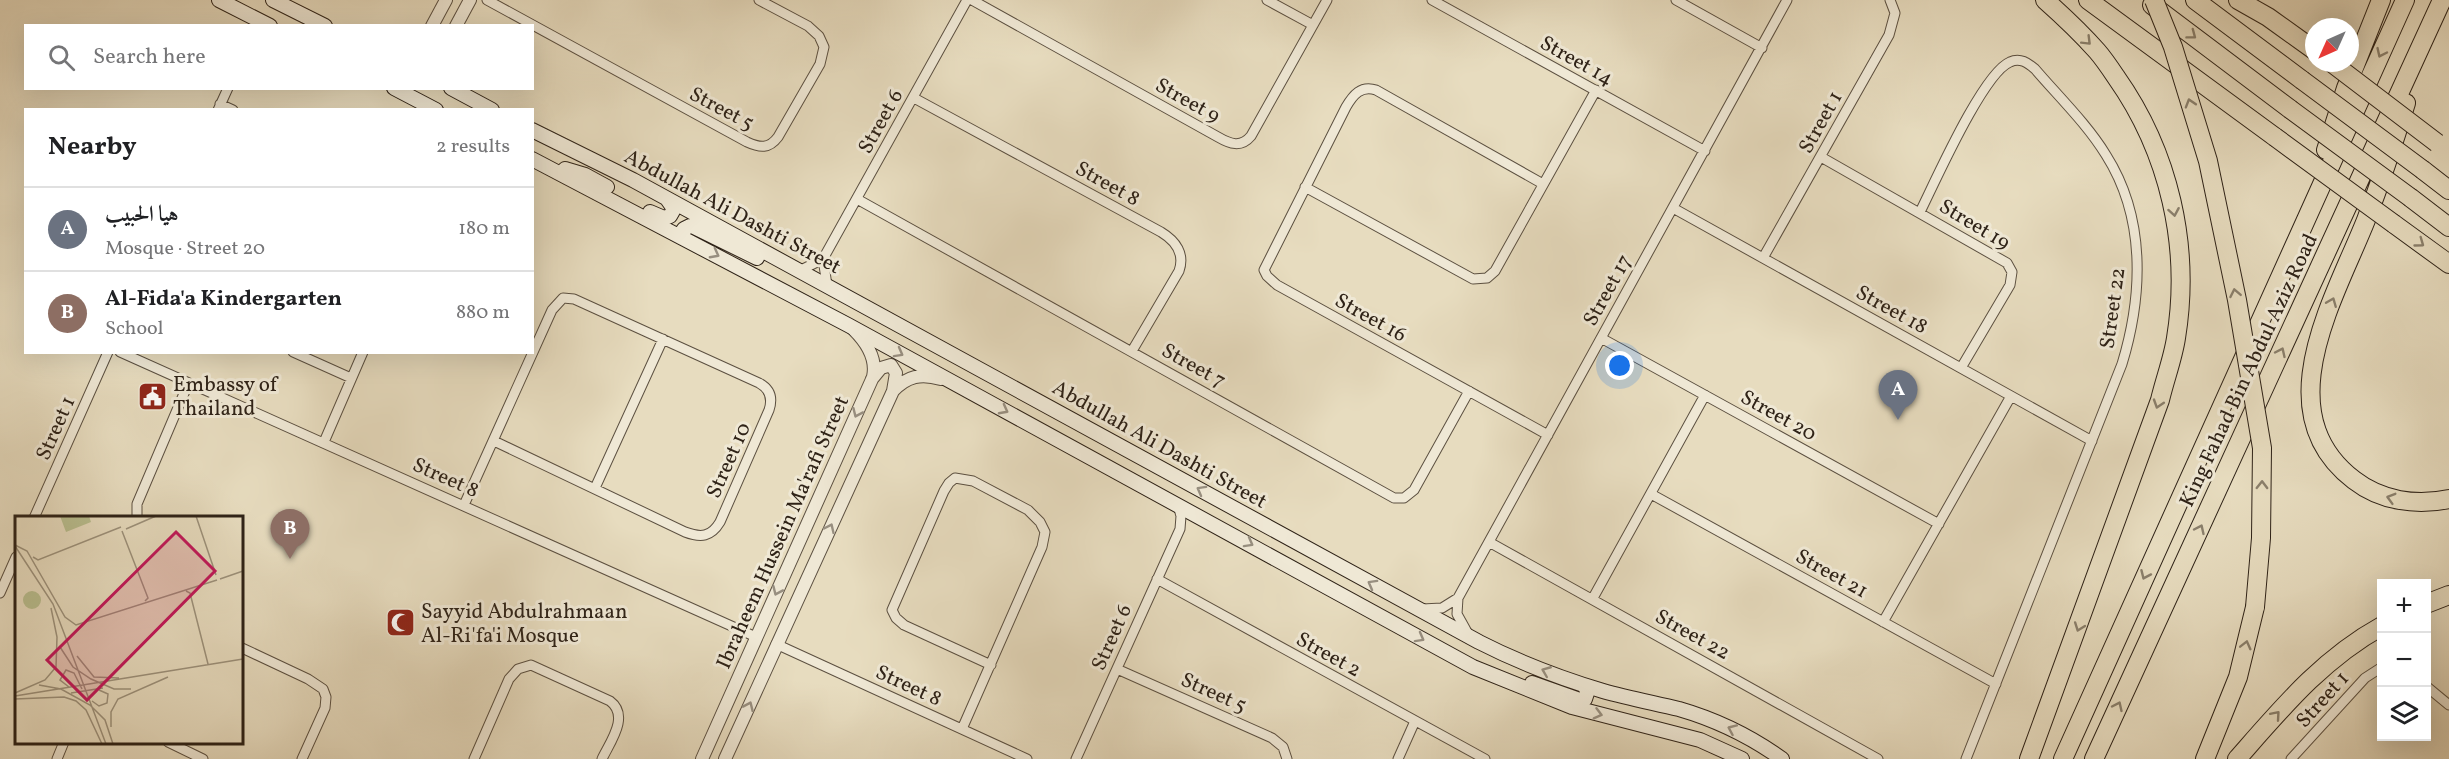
<!DOCTYPE html>
<html lang="en">
<head>
<meta charset="utf-8">
<style>
	:root { --surface:#fff; --page:#f6f6f6; --text:#202124; --muted:#757577; --line:#e0e0e0; --accent:#7c3aed }
	body { margin:0; font-family:Vollkorn,Amiri,serif; background:var(--page); color:var(--text) }
	.controls { position:absolute; right:18px; bottom:18px; display:grid; overflow:hidden; border-radius:0px; box-shadow:0 6px 24px #0002 }
	.controls button { width:54px; height:54px; display:grid; place-items:center; padding:0; border:0; border-bottom:2px solid var(--line); background:var(--surface); color:var(--text); font:30px sans-serif }
	.compass { position:absolute; left:2305px; top:18px; width:54px; height:54px; border-radius:50%; background:var(--surface); box-shadow:0 6px 24px #0002; rotate:225deg }
	.you { position:absolute; left:1620px; top:366px; width:21px; height:21px; margin:-15px; border:4px solid #fff; border-radius:50%; background:#1a73e8; box-shadow:0 0 0 9px #1a73e833 }
	.badge { display:grid; place-items:center; width:39px; height:39px; border-radius:50%; background:var(--accent); color:#fff; font-size:20px; font-weight:700 }
	.pin { position:absolute; translate:-50% -50px; filter:drop-shadow(0 2px 3px #0008) }
	.pin::after { content:''; position:absolute; top:32px; width:21px; height:18px; background:inherit; clip-path:polygon(0 0,100% 0,50% 100%) }
	.list { margin:0; padding:0; list-style:none }
	h2 { display:flex; justify-content:space-between; align-items:center; height:78px; margin:0; padding:0 24px; font-size:26px }
	h2 small { font-size:20px; font-weight:400; color:var(--muted) }
	.list li { display:grid; grid-template-columns:39px 1fr auto; gap:18px; align-items:center; box-sizing:border-box; height:84px; padding:0 24px; border-top:2px solid var(--line) }
	.list b { display:block; font-size:22px; white-space:nowrap }
	.list p { margin:0; font-size:20px; white-space:nowrap; color:var(--muted) }
	.list em { font-size:20px; font-style:normal; color:var(--muted) }
	.icon { flex:none; width:33px; height:33px; fill:none; stroke:currentColor; stroke-width:2; stroke-linecap:round; stroke-linejoin:round }
	.map { position:relative; flex:none; width:2449px; height:759px; overflow:hidden }
	.search { position:absolute; background:var(--surface); box-shadow:0 6px 24px #0002; left:24px; top:24px; width:510px; height:66px; display:flex; align-items:center; gap:15px; box-sizing:border-box; padding:0 21px; border-radius:0px; color:var(--muted); font-size:22px }
	.panel { position:absolute; background:var(--surface); box-shadow:0 6px 24px #0002; left:24px; top:108px; width:510px; height:246px; border-radius:0px }
	.map>svg:first-child { display:block }
	.lines { fill:none; stroke-linecap:round; stroke-linejoin:round }
	.minor-casing { stroke:#5c5041; stroke-width:11 }
	.tertiary-casing { stroke:#5c5041; stroke-width:14 }
	.secondary-casing { stroke:#2e2217; stroke-width:16 }
	.motorway-casing { stroke:#2e2217; stroke-width:20 }
	.minor { stroke:#efe8d5; stroke-width:9 }
	.tertiary { stroke:#efe8d5; stroke-width:12 }
	.secondary { stroke:#efe8d5; stroke-width:14 }
	.motorway { stroke:#e7dcbf; stroke-width:18 }
	.motorway-bridge-casing { stroke:#2e2217; stroke-width:20; stroke-linecap:butt }
	.motorway-bridge { stroke:#e7dcbf; stroke-width:18 }
	.oneway { stroke:#8a7f6b }
	.oneway2 { stroke:#988f80 }
	.labels { text-anchor:middle; stroke-width:6; stroke-linejoin:round; paint-order:stroke }
	.street-label { font-size:21px; fill:#2e2217; stroke:#efe8d5 }
	.poi-label { font-size:21px; fill:#2e2217; stroke:#efe8d5; text-anchor:start }
	.inset-road { fill:none; stroke:#9d927c; stroke-width:1.5 }
	.view { fill:#c2185b; fill-opacity:0.15; stroke:#c2185b; stroke-width:3 }
	.inset-edge { fill:none; stroke:#2e2217; stroke-width:3 }
</style>
</head>
<body>
<div class="map">
<svg width="2449" height="759" viewBox="0 0 2449 759">
	<rect width="100%" height="100%" fill="#e7dcbf"/>
	<filter id="stains"><feTurbulence type="fractalNoise" baseFrequency=".00333" numOctaves="4"/><feColorMatrix values="0 0 0 0 .2 0 0 0 0 .09 0 0 0 0 .02 0 0 0 .5 -.17"/></filter>
	<radialGradient id="worn" r=".72"><stop offset=".6" stop-color="#630" stop-opacity="0"/><stop offset="1" stop-color="#630" stop-opacity=".3"/></radialGradient>
	<g class="lines">
		<defs>
			<path id="minor" d="M487,0L747,142C760,148 769,149 778,137L820,64L824,47L819,36L808,26L759,0
				M972,0L1218,137C1230,144 1241,148 1251,136L1327,0
				M1267,0L1313,25
				M1432,0L1705,151
				M1676,0L1762,48
				M914,98L1161,232C1176,241 1185,254 1179,271L1132,351
				M220,104L233,110
				M218,110L228,88
				M1821,157L2007,263L2012,272L2010,285L1961,368
				M1543,184L1376,90C1361,85 1353,95 1346,107L1264,270L1267,276L1277,285L1548,435
				M1305,187L1473,279L1487,278L1495,271L1596,90
				M857,199L1394,498H1404L1414,490L1469,391
				M1673,208L2092,441
				M1920,212C1935,182 1983,73 2010,62C2020,57 2028,63 2035,69C2059,97 2087,124 2106,155C2146,218 2143,295 2122,364L1966,759
				M1763,258L1889,35L1895,13L1890,0
				M823,259L827,285
				M799,271L823,259L967,0
				M1601,338L1939,524
				M120,352L756,637
				M293,352L351,378
				M324,442L363,352
				M595,488L663,339
				M1651,494L1996,684
				M464,505L552,310L563,298L574,299L759,383C770,389 773,398 769,410L720,522C711,537 701,538 685,532L494,441
				M34,518L108,352
				M137,518V504L188,384
				M1489,542L1878,759
				M1157,579L1485,759
				M0,593L16,557
				M1593,598L1705,395
				M1422,609L1442,608L1458,598
				M1883,622L2011,396
				M1467,632L1457,614L1458,598L1787,0
				M776,644L1027,759
				M242,648L308,679L323,689L326,697L325,708L302,759
				M1117,669L1272,738L1283,747L1287,759
				M2426,686L2449,705
				M962,729L1042,547L1045,532L1040,522L1028,510L973,481L955,478L949,483L944,491L892,610L896,618L904,625L991,665
				M168,742L203,759
				M57,759L64,742
				M474,759L509,679L518,669L531,665L610,701C630,716 610,742 602,759
				M1076,759L1180,529L1181,516L1178,505
				M1398,759L1415,721
				M2291,759L2365,678L2382,667"/>
			<path id="tertiary" d="M432,26L446,0
				M456,26L470,0
				M872,379L881,368L891,365L896,373L893,391
				M702,759L873,377C877,359 866,342 854,330
				M725,759L893,391C907,376 921,373 941,379"/>
			<path id="secondary" d="M219,0L270,26
				M273,0L325,26
				M394,88L436,110
				M451,88L492,110
				M532,130L633,180L1479,642C1518,662 1560,678 1603,691C1628,698 1654,703 1679,709C1717,720 1750,736 1782,759
				M532,159L848,325L1473,667L1572,707L1700,740L1742,759
				M565,169L585,175L607,187
				M650,212L664,218L670,216L674,209L667,199
				M680,235L684,229L690,226L694,227L757,258
				M1532,683L1580,700L1585,699L1588,690L1583,685"/>
			<path id="motorway" d="M2088,0L2275,137
				M2195,0L2302,80
				M2238,0L2268,17L2314,50
				M2152,5L2290,109
				M2406,103C2394,142 2381,181 2366,220C2335,298 2265,412 2354,480C2381,501 2416,506 2449,499
				M2326,150L2346,88L2381,0
				M2423,170L2449,190
				M2411,198L2449,227
				M2394,224L2449,264
				M2426,604L2449,595
				M2029,759L2160,400C2165,379 2173,358 2176,338C2191,246 2169,152 2116,77C2110,68 2104,59 2097,51C2081,33 2063,16 2045,0
				M2063,759L2405,0
				M2094,759L2442,0
				M2205,759L2238,677L2255,607
				M2237,759C2281,709 2322,659 2382,626"/>
		</defs>
		<use href="#minor" class="minor-casing"/>
		<use href="#tertiary" class="tertiary-casing"/>
		<use href="#secondary" class="secondary-casing"/>
		<use href="#motorway" class="motorway-casing"/>
		<use href="#minor" class="minor"/>
		<use href="#tertiary" class="tertiary"/>
		<use href="#secondary" class="secondary"/>
		<use href="#motorway" class="motorway"/>
		<defs>
			<path id="motorway-bridge" d="M2154,0L2173,47L2208,161L2237,300L2262,448L2261,538L2255,607
				M2332,63L2437,143
				M2302,80L2423,170
				M2290,109L2411,198
				M2275,137L2394,224"/>
		</defs>
		<use href="#motorway-bridge" class="motorway-bridge-casing"/>
		<use href="#motorway-bridge" class="motorway-bridge"/>
	</g>
	<defs><path id="oneway-chevron" d="M-2-3.5L2.5 0L-2 3.5" fill="none" stroke-width="1.6" stroke-linecap="round" stroke-linejoin="round" transform="scale(1.5)"/></defs>
	<g class="oneway">
		<use href="#oneway-chevron" transform="translate(2192 35) rotate(37)"/>
		<use href="#oneway-chevron" transform="translate(2087 41) rotate(45)"/>
		<use href="#oneway-chevron" transform="translate(2381 53) rotate(115)"/>
		<use href="#oneway-chevron" transform="translate(2190 103) rotate(-107)"/>
		<use href="#oneway-chevron" transform="translate(2174 212) rotate(80)"/>
		<use href="#oneway-chevron" transform="translate(2420 243) rotate(36)"/>
		<use href="#oneway-chevron" transform="translate(2235 293) rotate(-101)"/>
		<use href="#oneway-chevron" transform="translate(2332 302) rotate(-68)"/>
		<use href="#oneway-chevron" transform="translate(2281 352) rotate(-65)"/>
		<use href="#oneway-chevron" transform="translate(2158 404) rotate(108)"/>
		<use href="#oneway-chevron" transform="translate(2262 485) rotate(-89)"/>
		<use href="#oneway-chevron" transform="translate(2391 498) rotate(-164)"/>
		<use href="#oneway-chevron" transform="translate(2200 529) rotate(-65)"/>
		<use href="#oneway-chevron" transform="translate(2145 575) rotate(114)"/>
		<use href="#oneway-chevron" transform="translate(2079 627) rotate(110)"/>
		<use href="#oneway-chevron" transform="translate(2246 645) rotate(-76)"/>
		<use href="#oneway-chevron" transform="translate(2118 706) rotate(-65)"/>
		<use href="#oneway-chevron" transform="translate(2276 715) rotate(-49)"/>
	</g>
	<g class="oneway2">
		<use href="#oneway-chevron" transform="translate(715 254) rotate(28)"/>
		<use href="#oneway-chevron" transform="translate(899 353) rotate(29)"/>
		<use href="#oneway-chevron" transform="translate(1004 410) rotate(28)"/>
		<use href="#oneway-chevron" transform="translate(857 413) rotate(114)"/>
		<use href="#oneway-chevron" transform="translate(1201 490) rotate(-151)"/>
		<use href="#oneway-chevron" transform="translate(830 528) rotate(-65)"/>
		<use href="#oneway-chevron" transform="translate(1249 543) rotate(29)"/>
		<use href="#oneway-chevron" transform="translate(1372 584) rotate(-151)"/>
		<use href="#oneway-chevron" transform="translate(777 591) rotate(114)"/>
		<use href="#oneway-chevron" transform="translate(1420 638) rotate(29)"/>
		<use href="#oneway-chevron" transform="translate(1546 671) rotate(-158)"/>
		<use href="#oneway-chevron" transform="translate(749 706) rotate(-66)"/>
		<use href="#oneway-chevron" transform="translate(1598 714) rotate(15)"/>
		<use href="#oneway-chevron" transform="translate(1732 729) rotate(-156)"/>
	</g>
	<defs>
		<symbol id="civic-square" viewBox="-11 -11 22 22"><rect x="-9" y="-9" width="18" height="18" rx="4" fill="#8f2418" stroke="#efe8d5"/><path d="M-.6-6.5H3V-4.5H.6V-3L4-1V1h2V6H-6V1h2V-1L-.6-3ZM-1.2 2.5V6h2.4V2.5Z" fill="#fff"/></symbol>
		<symbol id="mosque-square" viewBox="-11 -11 22 22"><rect x="-9" y="-9" width="18" height="18" rx="4" fill="#8f2418" stroke="#efe8d5"/><path d="M3.5-4.9A6 6 0 1 0 3.5 4.9A5 5 0 1 1 3.5-4.9Z" fill="#fff"/></symbol>
	</defs>
	<g fill-rule="evenodd">
		<use href="#civic-square" x="136" y="380" width="33" height="33"/>
		<use href="#mosque-square" x="384" y="606" width="33" height="33"/>
	</g>
	<g class="labels">
		<g class="street-label">
			<text transform="translate(1577 60) rotate(29)" y="7">Street 14</text>
			<text transform="translate(1188 100) rotate(29)" y="7">Street 9</text>
			<text transform="translate(722 108) rotate(28)" y="7">Street 5</text>
			<text transform="translate(880 121) rotate(-61)" y="7">Street 6</text>
			<text transform="translate(1820 122) rotate(-61)" y="7">Street 1</text>
			<text transform="translate(1108 183) rotate(29)" y="7">Street 8</text>
			<text transform="translate(733 211) rotate(28)" y="7">Abdullah Ali Dashti Street</text>
			<text transform="translate(1975 224) rotate(31)" y="7">Street 19</text>
			<text transform="translate(1607 290) rotate(-61)" y="7">Street 17</text>
			<text transform="translate(2112 308) rotate(-82)" y="7">Street 22</text>
			<text transform="translate(1892 309) rotate(29)" y="7">Street 18</text>
			<text transform="translate(1371 317) rotate(29)" y="7">Street 16</text>
			<text transform="translate(1194 365) rotate(29)" y="7">Street 7</text>
			<text transform="translate(2248 370) rotate(-65)" y="7">King Fahad Bin Abdul Aziz Road</text>
			<text transform="translate(1779 415) rotate(29)" y="7">Street 20</text>
			<text transform="translate(55 428) rotate(-66)" y="7">Street 1</text>
			<text transform="translate(1160 444) rotate(29)" y="7">Abdullah Ali Dashti Street</text>
			<text transform="translate(728 460) rotate(-66)" y="7">Street 10</text>
			<text transform="translate(446 477) rotate(24)" y="7">Street 8</text>
			<text transform="translate(782 532) rotate(-66)" y="7">Ibraheem Hussein Ma'rafi Street</text>
			<text transform="translate(1832 573) rotate(29)" y="7">Street 21</text>
			<text transform="translate(1693 634) rotate(29)" y="7">Street 22</text>
			<text transform="translate(1111 637) rotate(-66)" y="7">Street 6</text>
			<text transform="translate(1329 654) rotate(29)" y="7">Street 2</text>
			<text transform="translate(909 685) rotate(25)" y="7">Street 8</text>
			<text transform="translate(1214 692) rotate(24)" y="7">Street 5</text>
			<text transform="translate(2322 699) rotate(-48)" y="7">Street 1</text>
		</g>
		<g class="poi-label">
			<text x="173" y="391">Embassy of<tspan x="173" dy="24">Thailand</tspan></text>
			<text x="421" y="618">Sayyid Abdulrahmaan<tspan x="421" dy="24">Al-Ri'fa'i Mosque</tspan></text>
		</g>
	</g>
	<g transform="translate(15 516)">
		<rect width="228" height="228" fill="#e7dcbf"/>
		<path d="M74,0L76,6L51,16L45,0ZM8 84a9 9 0 1 1 18 0a9 9 0 1 1-18 0Z" fill="#b9bf90"/>
		<path class="inset-road" d="M181,0L201,59M111,13L141,0M107,15L133,82L130,85M0,29L12,35L50,101L61,109L202,64M0,30L38,88L91,228M18,41L23,44L106,11M205,63L228,55M171,75L175,77L193,148M45,131L58,151L76,163L99,173H116M62,140L79,161L104,162M24,169L46,173L75,189L90,204L98,228M54,171L45,164L51,154L59,157L67,173M0,177L30,164L41,151L42,121L36,92M56,177L88,172M0,180L228,143M0,183L49,181L61,185L71,194L87,228M77,185L84,190L92,187L93,178L84,174M96,211V196L103,183L153,161"/>
		<path class="view" d="M161,16L200,55L72,184L32,144Z"/>
		<rect width="228" height="228" class="inset-edge"/>
	</g>
	<rect width="100%" height="100%" filter="url(#stains)"/>
	<rect width="100%" height="100%" fill="url(#worn)"/>
</svg>
<div class="controls">
<button>+</button>
<button>−</button>
<button><svg class="icon" aria-label="layers" viewBox="0 0 24 24"><path d="M12 4l9 5-9 5-9-5zM3 14l9 5 9-5"/></svg></button>
</div>
<svg class="compass" viewBox="-18 -18 36 36"><path d="M0-13l5 13h-10z" fill="#e53935"/><path d="M0 13l5-13h-10z" fill="#757577"/></svg>
<div class="you"></div>
<div class="pin badge" style="left:1898px;top:420px;background:#6b7280">A</div>
<div class="pin badge" style="left:290px;top:559px;background:#8d6e63">B</div>
<div class="search"><svg class="icon" aria-label="search" viewBox="0 0 24 24"><circle cx="10" cy="10" r="6"/><path d="M15 15l6 6"/></svg>Search here</div>
<section class="panel">
<h2>Nearby<small>2 results</small></h2>
<ul class="list">
<li><span class="badge" style="background:#6b7280">A</span><div><b>هيا الحبيب</b><p>Mosque · Street 20</p></div><em>180 m</em></li>
<li><span class="badge" style="background:#8d6e63">B</span><div><b>Al-Fida'a Kindergarten</b><p>School</p></div><em>880 m</em></li>
</ul>
</section>
</div>
</body>
</html>
